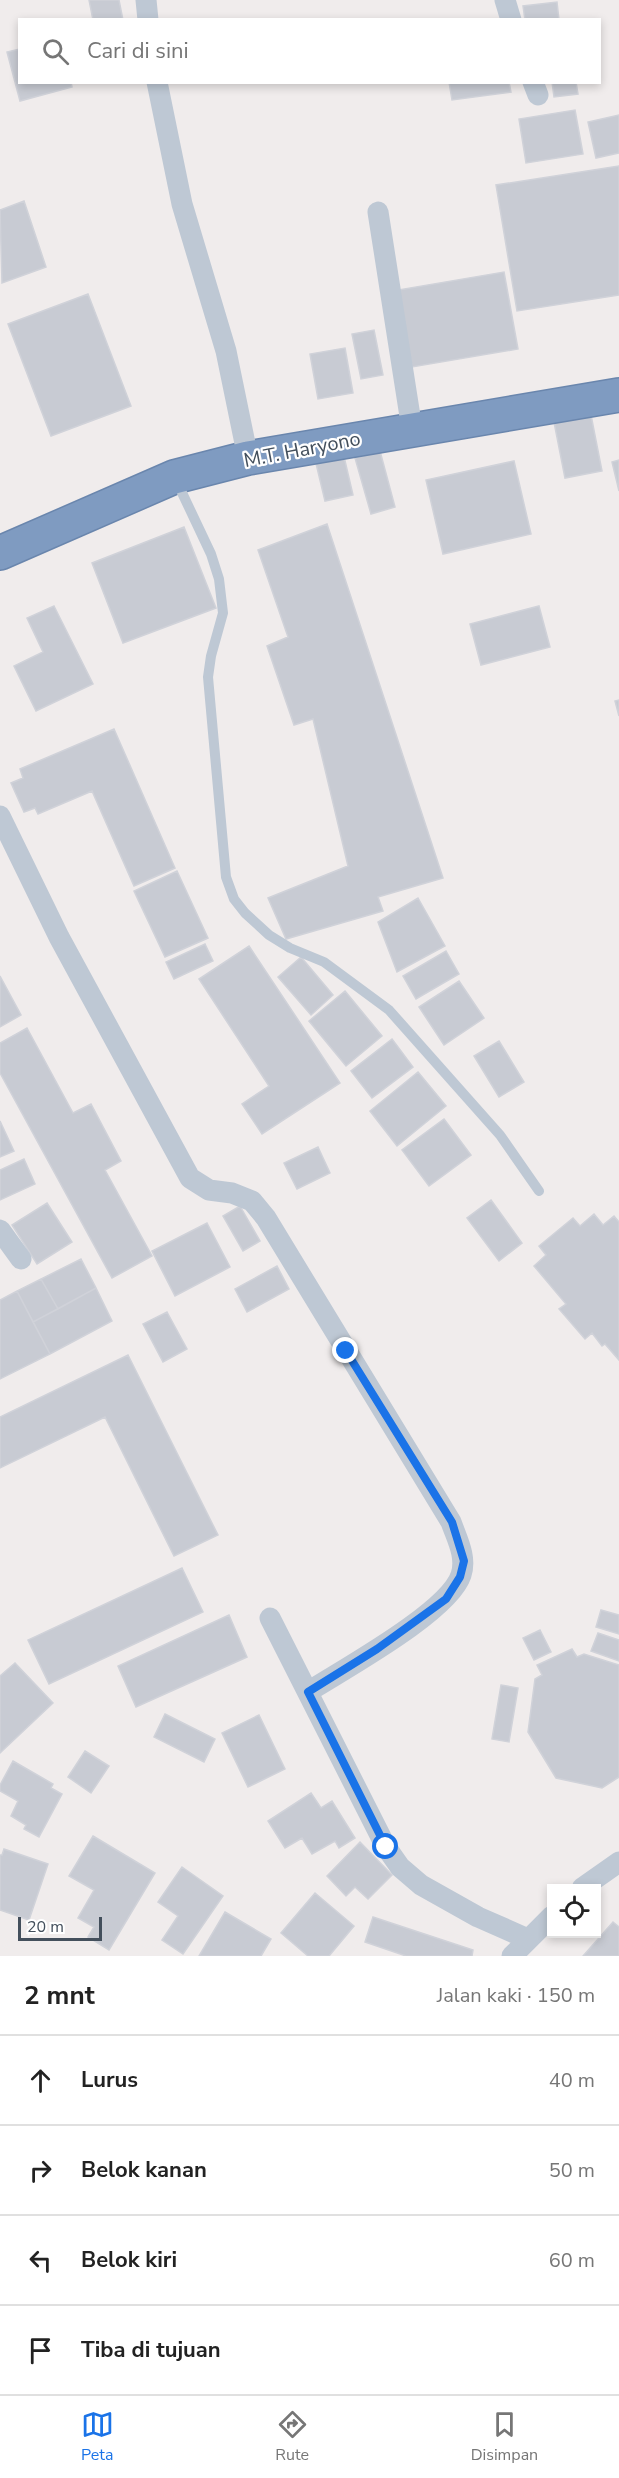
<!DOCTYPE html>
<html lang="id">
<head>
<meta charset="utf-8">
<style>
	:root { --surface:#fff; --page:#f2f2f2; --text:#222; --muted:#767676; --line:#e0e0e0; --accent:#1a73e8 }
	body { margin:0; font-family:"Nunito Sans",sans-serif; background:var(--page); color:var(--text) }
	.controls { position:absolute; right:18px; bottom:18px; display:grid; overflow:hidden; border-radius:0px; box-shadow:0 3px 9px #0003 }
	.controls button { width:54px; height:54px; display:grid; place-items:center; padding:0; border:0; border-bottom:2px solid var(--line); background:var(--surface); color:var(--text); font:30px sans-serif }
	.scale { position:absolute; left:18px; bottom:15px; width:84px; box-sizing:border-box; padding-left:6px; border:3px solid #434f5c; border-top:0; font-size:16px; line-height:21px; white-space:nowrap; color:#434f5c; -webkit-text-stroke:4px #fff; paint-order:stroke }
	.stop { position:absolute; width:18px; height:18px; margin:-14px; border:4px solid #1a73e8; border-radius:50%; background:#fff }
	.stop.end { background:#1a73e8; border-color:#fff; box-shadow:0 2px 6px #0008 }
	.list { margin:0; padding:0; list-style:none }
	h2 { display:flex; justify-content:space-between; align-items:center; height:78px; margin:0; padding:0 24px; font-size:26px }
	h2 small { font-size:20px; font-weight:400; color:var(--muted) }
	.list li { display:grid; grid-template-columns:39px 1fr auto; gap:18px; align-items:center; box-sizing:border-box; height:90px; padding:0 24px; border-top:2px solid var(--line) }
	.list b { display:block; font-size:22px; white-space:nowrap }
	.list em { font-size:20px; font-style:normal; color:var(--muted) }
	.icon { flex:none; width:33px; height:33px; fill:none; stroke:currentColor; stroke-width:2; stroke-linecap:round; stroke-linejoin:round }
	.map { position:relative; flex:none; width:619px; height:1956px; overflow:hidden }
	.search { position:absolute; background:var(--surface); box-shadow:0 3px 9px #0003; left:18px; right:18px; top:18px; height:66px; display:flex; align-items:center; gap:15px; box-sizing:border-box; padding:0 21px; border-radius:0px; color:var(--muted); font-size:22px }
	.sheet { height:438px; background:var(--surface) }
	nav { display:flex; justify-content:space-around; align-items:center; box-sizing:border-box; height:84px; border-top:2px solid var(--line); background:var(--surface); font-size:16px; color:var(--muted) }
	nav a { display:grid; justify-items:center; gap:3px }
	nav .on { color:var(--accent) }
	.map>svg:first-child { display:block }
	.building { fill:#c8cbd3; stroke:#d0d2d9; stroke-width:1.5 }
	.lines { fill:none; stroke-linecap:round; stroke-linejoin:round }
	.highway-casing { stroke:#6a86ad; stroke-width:36 }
	.lane { stroke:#bec8d4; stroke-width:10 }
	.street { stroke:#bec8d4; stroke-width:21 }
	.highway { stroke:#7f9bc1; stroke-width:33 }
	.route { stroke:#1a73e8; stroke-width:8 }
	.labels { text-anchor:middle; stroke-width:4.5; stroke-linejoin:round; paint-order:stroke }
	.street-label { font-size:20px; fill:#434f5c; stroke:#fff }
</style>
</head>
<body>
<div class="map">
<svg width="619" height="1956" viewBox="0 0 619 1956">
	<rect width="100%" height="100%" fill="#f0ecec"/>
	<path class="building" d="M89,0H119L123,20H93Z
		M557,2L559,20H525L523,6Z
		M20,49V82H71L72,87L20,101L7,52Z
		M449,82H509L511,92L452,100Z
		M552,82H576L578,94L554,97Z
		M575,110L583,154L526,163L519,119Z
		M619,115V153L596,158L588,122Z
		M619,166V295L517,311L496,185Z
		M24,201L46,267L2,283L0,210Z
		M504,272L518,349L412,367L398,290Z
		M88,294L131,406L51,436L8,324Z
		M374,330L383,375L361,379L352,334Z
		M345,348L353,393L318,399L310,354Z
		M590,410L602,471L565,478L553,417Z
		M342,448L353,495L325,501L314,455Z
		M380,451L395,507L371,514L355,458Z
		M619,460V491L612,462Z
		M514,461L531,534L443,554L426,480Z
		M327,524L443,878L378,897L383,911L286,939L268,898L348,866L313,719L294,725L267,646L288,637L258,550Z
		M184,527L216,608L123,643L92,563Z
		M54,606L93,684L36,711L14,666L43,652L27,618Z
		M539,606L550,647L481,665L470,624Z
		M619,700V716L615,701Z
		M114,729L175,868L134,886L92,791L38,814L35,808L24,812L11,783L23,778L20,769Z
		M177,871L208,938L165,957L134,891Z
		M418,898L445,946L397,972L378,922Z
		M205,944L213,961L174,979L166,962Z
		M249,946L340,1083L262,1134L242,1104L269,1086L199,979Z
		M446,951L459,974L416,999L403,976Z
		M301,957L333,995L311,1015L278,977Z
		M0,976L21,1015L0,1027Z
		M459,981L484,1018L444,1045L419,1007Z
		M345,991L382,1036L346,1066L309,1021Z
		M27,1028L73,1113L91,1104L121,1161L105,1170L152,1256L112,1278L0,1073V1043Z
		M392,1039L413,1067L372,1098L351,1071Z
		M499,1041L524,1082L499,1097L474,1056Z
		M418,1072L446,1106L397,1146L370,1111Z
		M444,1119L471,1155L429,1186L402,1150Z
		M0,1121L14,1151L0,1157Z
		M318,1147L330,1173L297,1189L284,1163Z
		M24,1159L35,1184L0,1200V1170Z
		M491,1200L522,1243L499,1261L467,1218Z
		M47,1203L72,1242L37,1264L12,1225Z
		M240,1206L260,1241L243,1251L223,1216Z
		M594,1214L603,1225L614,1216L619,1222V1360L605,1344L602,1346L592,1333L585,1339L559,1309L566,1304L534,1266L546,1255L539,1246L573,1218L580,1226Z
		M207,1223L230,1267L175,1296L152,1251Z
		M81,1259L96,1288L58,1309L41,1279Z
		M277,1266L289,1289L247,1312L235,1289Z
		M41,1279L58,1309L33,1322L17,1291Z
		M96,1288L112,1321L50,1354L33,1322Z
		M17,1291L50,1354L0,1379V1300Z
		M167,1312L187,1349L163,1362L143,1324Z
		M128,1355L218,1535L174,1556L105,1417L0,1468V1417Z
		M182,1568L203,1612L49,1684L28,1640Z
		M601,1610L619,1615V1634L596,1627Z
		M229,1615L247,1657L136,1707L118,1666Z
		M540,1630L551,1652L534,1660L523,1638Z
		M598,1633L619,1640V1661L591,1651Z
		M572,1649L577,1657L584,1654L619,1665V1777L602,1788L556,1778L528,1732L535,1679L542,1675L537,1665Z
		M15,1663L53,1703L0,1753V1676Z
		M501,1685L518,1688L509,1742L492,1739Z
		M165,1714L215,1739L204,1762L154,1737Z
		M259,1715L285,1769L248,1787L222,1733Z
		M85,1751L109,1766L91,1793L68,1777Z
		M13,1761L53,1784L51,1788L62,1794L39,1837L24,1829L26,1825L11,1816L18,1801L0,1791V1785Z
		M311,1793L321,1808L332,1801L355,1838L339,1848L335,1841L312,1854L302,1838L285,1848L268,1821Z
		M93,1836L155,1873L109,1950L88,1937L94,1927L78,1918L94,1890L69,1876Z
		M360,1842L392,1875L368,1899L355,1887L346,1896L327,1876Z
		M4,1849L48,1864L29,1920L0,1910V1855H2Z
		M182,1867L223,1896L183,1954L162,1940L178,1916L158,1902Z
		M315,1893L354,1926L329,1956H308L281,1933Z
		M225,1912L271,1939L261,1956H199Z
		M373,1917L473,1950L472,1956H406L365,1942Z
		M613,1922L619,1927V1956H583Z"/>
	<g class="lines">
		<defs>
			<path id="highway" d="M0,553L174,477L248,458L619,395"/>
		</defs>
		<use href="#highway" class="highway-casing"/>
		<path class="lane" d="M176,480L211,554L219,579L223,613L211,656L208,677L226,877L234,899L245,913L269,935L290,948L324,962L389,1010L500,1135L539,1191"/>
		<path class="street" d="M146,0L148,20
			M505,0L511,20
			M157,82L182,204L226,351L248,458
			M533,82L538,95
			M378,212L412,429
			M0,816L59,937L190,1178L209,1190L232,1193L252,1201L266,1218L451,1522C457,1539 467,1557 461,1575C449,1612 342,1670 308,1692
			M0,1230L21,1259
			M270,1618L386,1847L400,1867L421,1885L478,1917L528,1939
			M582,1888L619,1862
			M512,1956L552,1916"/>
		<use href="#highway" class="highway"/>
	</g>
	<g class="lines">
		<path class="route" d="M346,1351L452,1522L464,1561L460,1577L446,1599L377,1649L308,1692L386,1847"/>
	</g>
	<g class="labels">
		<g class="street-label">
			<text transform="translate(302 449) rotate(-11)" y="7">M.T. Haryono</text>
		</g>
	</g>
</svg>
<div class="controls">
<button><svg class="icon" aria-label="locate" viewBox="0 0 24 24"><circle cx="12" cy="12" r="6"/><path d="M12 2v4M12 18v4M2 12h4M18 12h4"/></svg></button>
</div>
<div class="scale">20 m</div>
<div class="stop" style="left:386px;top:1847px"></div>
<div class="stop end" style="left:346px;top:1351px"></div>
<div class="search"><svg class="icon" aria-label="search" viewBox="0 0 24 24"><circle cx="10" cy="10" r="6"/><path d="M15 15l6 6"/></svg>Cari di sini</div>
</div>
<section class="sheet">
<h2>2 mnt<small>Jalan kaki · 150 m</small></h2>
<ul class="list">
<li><svg class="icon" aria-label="ahead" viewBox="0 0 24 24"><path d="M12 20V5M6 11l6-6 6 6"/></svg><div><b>Lurus</b></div><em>40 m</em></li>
<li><svg class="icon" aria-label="right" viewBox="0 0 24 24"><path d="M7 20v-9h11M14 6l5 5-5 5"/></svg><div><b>Belok kanan</b></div><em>50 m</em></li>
<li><svg class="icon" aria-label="left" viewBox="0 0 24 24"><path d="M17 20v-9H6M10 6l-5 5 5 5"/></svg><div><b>Belok kiri</b></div><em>60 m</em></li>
<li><svg class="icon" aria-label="arrive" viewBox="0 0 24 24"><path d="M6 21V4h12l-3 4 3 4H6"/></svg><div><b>Tiba di tujuan</b></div></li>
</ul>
</section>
<nav>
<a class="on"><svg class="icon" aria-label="map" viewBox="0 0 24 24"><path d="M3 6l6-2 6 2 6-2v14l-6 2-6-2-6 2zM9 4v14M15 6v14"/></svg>Peta</a>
<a><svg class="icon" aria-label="directions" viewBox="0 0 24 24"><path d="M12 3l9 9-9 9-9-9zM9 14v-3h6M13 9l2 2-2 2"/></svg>Rute</a>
<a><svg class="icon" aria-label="saved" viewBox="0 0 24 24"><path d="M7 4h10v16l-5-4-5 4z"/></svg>Disimpan</a>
</nav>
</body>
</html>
